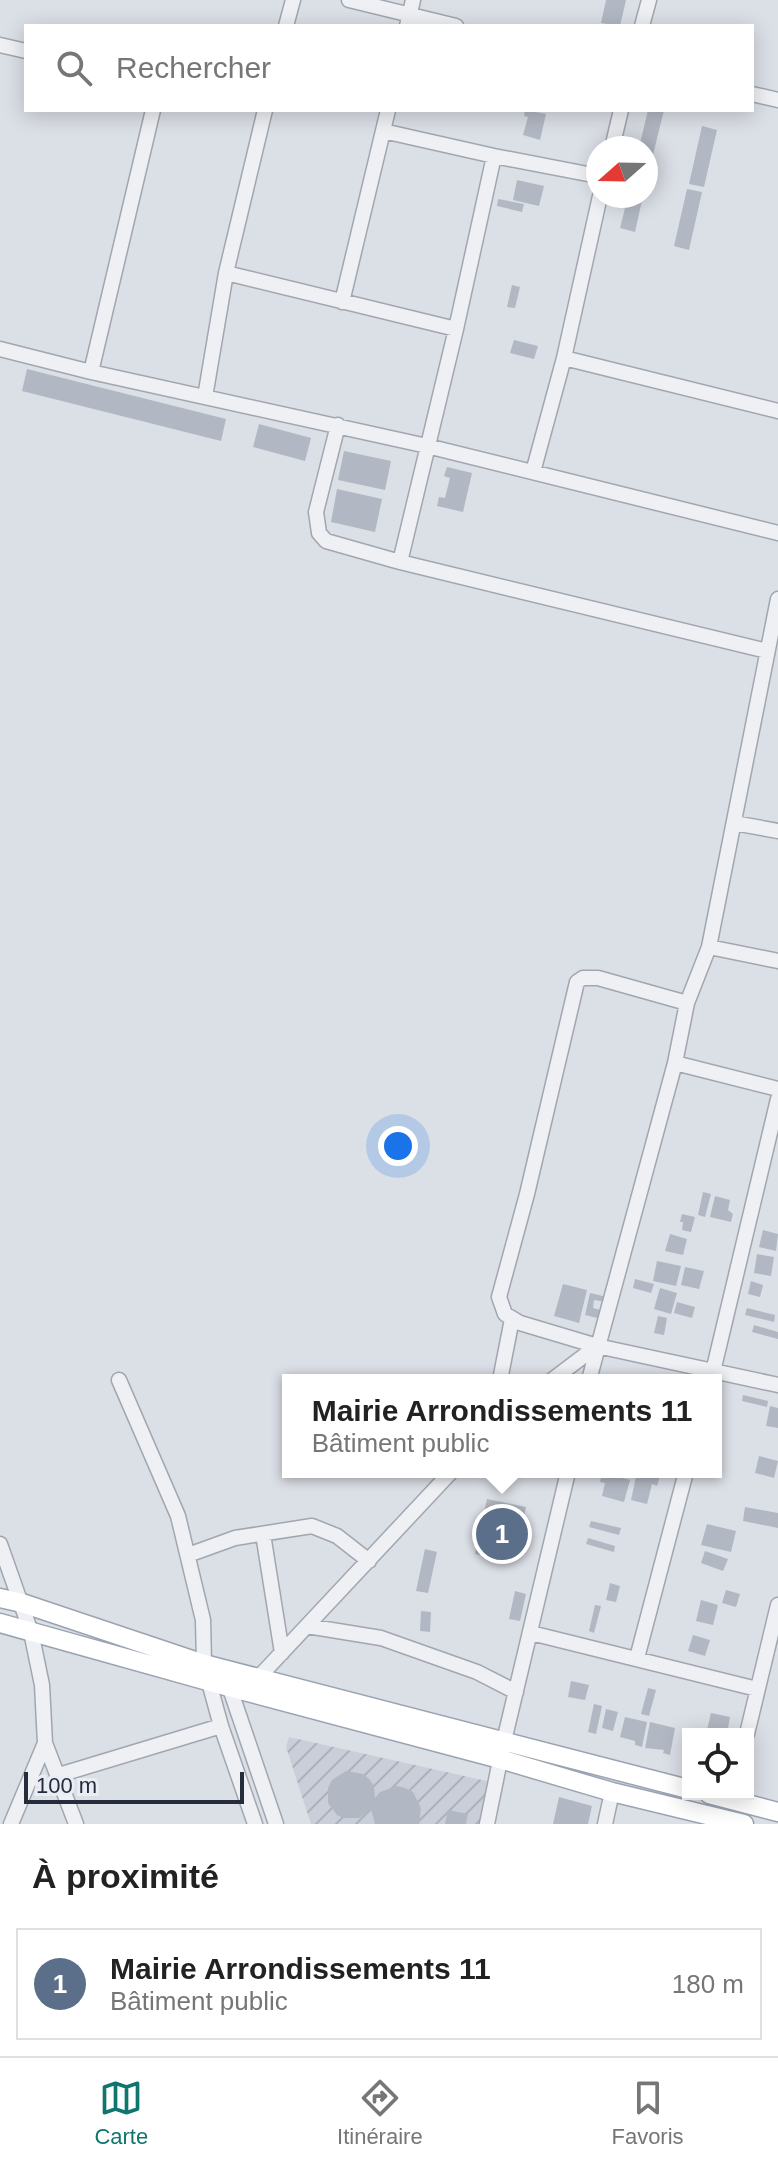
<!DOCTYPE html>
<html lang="fr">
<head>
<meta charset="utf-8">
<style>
	:root { --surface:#fff; --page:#f2f2f2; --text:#222; --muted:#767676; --line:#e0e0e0; --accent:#0f766e }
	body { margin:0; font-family:Helvetica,sans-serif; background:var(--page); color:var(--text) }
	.controls { position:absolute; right:24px; bottom:24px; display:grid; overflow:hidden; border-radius:0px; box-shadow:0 4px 20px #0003 }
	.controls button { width:72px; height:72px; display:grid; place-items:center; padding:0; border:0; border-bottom:2px solid var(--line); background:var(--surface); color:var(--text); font:40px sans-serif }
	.compass { position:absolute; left:586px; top:136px; width:72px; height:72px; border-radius:50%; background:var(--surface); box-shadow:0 4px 20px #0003; rotate:250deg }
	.scale { position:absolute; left:24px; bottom:20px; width:220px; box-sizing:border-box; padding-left:8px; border:4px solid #252c3c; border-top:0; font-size:22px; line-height:28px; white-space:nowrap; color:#252c3c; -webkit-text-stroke:6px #eaeef4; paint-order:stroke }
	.you { position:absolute; left:398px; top:1146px; width:28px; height:28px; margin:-20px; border:6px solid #fff; border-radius:50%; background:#1a73e8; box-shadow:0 0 0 12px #1a73e833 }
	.badge { display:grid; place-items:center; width:52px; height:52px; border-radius:50%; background:var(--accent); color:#fff; font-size:26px; font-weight:700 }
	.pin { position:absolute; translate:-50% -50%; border:4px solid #fff; box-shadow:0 2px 8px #0006 }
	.popup { position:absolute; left:282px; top:1374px; width:440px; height:104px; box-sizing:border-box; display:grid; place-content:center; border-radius:0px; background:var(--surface); filter:drop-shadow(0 2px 6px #0005); font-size:26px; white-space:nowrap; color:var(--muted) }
	.popup b { font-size:30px; color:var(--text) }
	.popup::after { content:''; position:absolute; left:50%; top:100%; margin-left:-16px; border:16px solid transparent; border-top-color:var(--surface) }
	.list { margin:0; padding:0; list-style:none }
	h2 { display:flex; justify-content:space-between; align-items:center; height:104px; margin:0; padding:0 32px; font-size:34px }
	h2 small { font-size:26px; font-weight:400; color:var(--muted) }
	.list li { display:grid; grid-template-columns:52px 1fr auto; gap:24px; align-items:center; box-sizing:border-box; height:112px; margin:0 16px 16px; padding:0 16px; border:2px solid var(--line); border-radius:0px }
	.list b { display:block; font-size:30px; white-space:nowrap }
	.list p { margin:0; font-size:26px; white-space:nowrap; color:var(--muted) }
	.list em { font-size:26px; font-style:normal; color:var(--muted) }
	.icon { flex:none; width:44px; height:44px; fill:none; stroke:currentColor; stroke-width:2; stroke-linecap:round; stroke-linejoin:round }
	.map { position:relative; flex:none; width:778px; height:1824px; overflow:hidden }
	.search { position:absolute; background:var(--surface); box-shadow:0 4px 20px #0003; left:24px; right:24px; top:24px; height:88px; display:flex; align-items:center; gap:20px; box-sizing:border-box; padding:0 28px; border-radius:0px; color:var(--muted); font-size:30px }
	.sheet { height:232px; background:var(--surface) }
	nav { display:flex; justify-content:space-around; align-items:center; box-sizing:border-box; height:112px; border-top:2px solid var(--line); background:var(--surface); font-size:22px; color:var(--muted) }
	nav a { display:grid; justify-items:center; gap:4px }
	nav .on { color:var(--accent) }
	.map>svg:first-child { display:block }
	.industrial { fill:url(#industrial-furrows) }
	.building { fill:#b2b8c3 }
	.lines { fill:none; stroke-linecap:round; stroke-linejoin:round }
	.minor-casing { stroke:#a1a6b0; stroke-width:17 }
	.major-casing { stroke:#9aa3b2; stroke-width:21 }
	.minor { stroke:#eef0f4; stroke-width:14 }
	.major { stroke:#fff; stroke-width:18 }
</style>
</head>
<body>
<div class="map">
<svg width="778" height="1824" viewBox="0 0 778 1824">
	<defs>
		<pattern id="industrial-furrows" width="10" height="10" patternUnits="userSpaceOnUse" patternTransform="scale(2)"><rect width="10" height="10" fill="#c9ced8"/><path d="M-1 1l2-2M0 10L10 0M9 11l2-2" fill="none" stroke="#acb1ba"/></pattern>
	</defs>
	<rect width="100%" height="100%" fill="#dbdfe6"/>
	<path class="industrial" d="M289,1737L491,1782L481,1824H311L286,1747Z"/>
	<path class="building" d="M606,0H626L620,26L601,23Z
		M525,110L546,114L540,140L523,135L528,117L524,116Z
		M648,110H664L651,163L646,162V148H639Z
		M702,126L717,130L704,187L689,184Z
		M517,180L544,186L539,206L513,200Z
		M687,189L702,192L689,250L674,246Z
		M628,196H643L635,232L620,228Z
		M498,199L524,204L522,212L497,206Z
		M512,285L520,287L515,308L507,307Z
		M514,340L538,346L534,359L510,353Z
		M27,369L226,419L221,441L22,391Z
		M259,424L311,438L305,461L253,447Z
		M344,451L391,461L385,490L338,480Z
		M447,467L472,473L463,512L437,506L439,497L445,498L450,478L444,476Z
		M337,489L382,499L375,532L331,522Z
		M703,1192L711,1194L705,1217L698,1215Z
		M715,1196L730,1200L728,1210L733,1214L731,1222L710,1217Z
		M682,1214L695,1217L691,1232L682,1230L683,1222H680Z
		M763,1230L778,1234L776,1251L759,1247Z
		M670,1234L687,1239L683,1255L665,1251Z
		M757,1254L774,1257L771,1276L754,1273Z
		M657,1261L681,1266L676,1286L653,1281Z
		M685,1267L704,1271L699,1289L681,1285Z
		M635,1279L654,1284L651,1293L633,1288Z
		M751,1281L763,1285L760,1297L748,1294Z
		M563,1284L587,1290L579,1323L554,1316Z
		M660,1288L677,1293L671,1314L654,1309Z
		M590,1293L607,1297L605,1302L594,1300L593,1308L604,1311L602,1319L585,1315Z
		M677,1302L695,1307L692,1318L674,1313Z
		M747,1308L775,1315L774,1322L745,1315Z
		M658,1316L667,1318L664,1335L654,1333Z
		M754,1325L778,1332V1339L752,1332Z
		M743,1395L768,1401L767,1407L742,1401Z
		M770,1406L778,1408V1428L766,1426Z
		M759,1456L778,1461L774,1478L755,1473Z
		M637,1472H661L657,1486L652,1484L647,1504L631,1500Z
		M602,1473L630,1480L624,1502L602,1496L605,1483L600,1482Z
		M487,1499L526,1507L514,1562L475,1554Z
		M745,1507L778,1513V1528L743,1521Z
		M591,1521L621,1528L619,1535L589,1527Z
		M707,1524L736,1531L731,1552L701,1545Z
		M588,1538L615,1546L614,1552L586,1544Z
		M425,1549L437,1552L428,1593L416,1591Z
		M705,1551L728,1559L723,1571L701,1563Z
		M610,1583L620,1586L616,1602L606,1600Z
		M726,1590L740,1594L736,1607L722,1603Z
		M515,1591L526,1594L520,1621L509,1619Z
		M701,1600L718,1605L713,1625L696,1621Z
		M595,1605L601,1606L594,1633L589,1631Z
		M421,1611L431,1612L430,1632L420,1631Z
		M693,1635L710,1640L705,1656L688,1651Z
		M571,1681L589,1685L585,1700L568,1697Z
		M648,1688L656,1690L649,1716L641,1714Z
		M594,1704L602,1706L596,1734L588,1732Z
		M606,1709L618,1712L613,1731L602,1728Z
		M711,1713L730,1717L727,1734L707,1730Z
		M625,1717L647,1722L642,1747L635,1745V1741L620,1737Z
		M650,1722L675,1728L670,1755L663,1753L664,1750L645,1748Z
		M346,1771L363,1774L369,1779L374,1786L375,1798L380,1792L397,1786L405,1788L413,1792L421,1808L419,1824H375L371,1809L359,1818H344L337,1815L328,1803V1788L332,1780Z
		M559,1797L592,1806L588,1824H553Z
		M448,1810L468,1814L466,1824H445Z"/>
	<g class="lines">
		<defs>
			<path id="minor" d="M349,0L456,26
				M286,26L293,0
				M407,26L413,0
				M642,26L649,0
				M0,45L26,51
				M752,94L778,100
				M383,131L494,156L598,176
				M612,148L621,110
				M226,273L456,329
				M342,302L388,110
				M0,349L91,372L427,446L778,533
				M564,358L778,411
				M91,372L153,110
				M205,397L226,273L265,110
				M338,425L316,512L319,533L326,541L400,562L767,651
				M533,472L564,358L600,196
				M400,562L456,329L494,156
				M734,823L778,831
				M709,947L778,961
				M687,1003L598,978H583L577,982L527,1194L499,1297L505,1314L520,1323L597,1346L778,1385
				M675,1063L778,1089
				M119,1380L178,1516L203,1620L204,1664L221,1726L255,1824
				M500,1380L512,1319
				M552,1380L597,1346
				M589,1380L675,1063L687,1003L709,947L778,599
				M711,1380L778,1099
				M263,1534L282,1653
				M0,1544L31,1632L42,1685L45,1743L76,1824
				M188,1555L235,1538L312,1526L337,1536L369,1561
				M307,1626L381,1638L477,1672L516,1692
				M531,1633L757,1689
				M637,1658L686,1472
				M259,1677L451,1472
				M227,1680L276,1824
				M747,1734L778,1605
				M59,1775L221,1726
				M11,1824L45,1743
				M487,1824L504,1741L568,1472
				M605,1824L612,1792"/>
			<path id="major" d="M0,1598L22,1603L204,1664L688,1789
				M0,1623L229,1687L500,1759L612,1792L744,1824
				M709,1794L778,1812"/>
		</defs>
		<use href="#minor" class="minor-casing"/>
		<use href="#major" class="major-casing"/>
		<use href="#minor" class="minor"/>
		<use href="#major" class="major"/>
	</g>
</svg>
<div class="controls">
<button><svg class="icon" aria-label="locate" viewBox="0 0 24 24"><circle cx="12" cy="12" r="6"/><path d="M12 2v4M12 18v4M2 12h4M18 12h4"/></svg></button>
</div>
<svg class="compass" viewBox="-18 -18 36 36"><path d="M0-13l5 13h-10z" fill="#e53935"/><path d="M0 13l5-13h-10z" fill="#767676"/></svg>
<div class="scale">100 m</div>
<div class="you"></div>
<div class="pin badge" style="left:502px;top:1534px;background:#5c6f8a">1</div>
<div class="popup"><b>Mairie Arrondissements 11</b>Bâtiment public</div>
<div class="search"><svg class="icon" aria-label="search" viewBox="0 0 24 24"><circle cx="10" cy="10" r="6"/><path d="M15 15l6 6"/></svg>Rechercher</div>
</div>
<section class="sheet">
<h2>À proximité<small></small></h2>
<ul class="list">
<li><span class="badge" style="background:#5c6f8a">1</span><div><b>Mairie Arrondissements 11</b><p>Bâtiment public</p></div><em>180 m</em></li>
</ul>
</section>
<nav>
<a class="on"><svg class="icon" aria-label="map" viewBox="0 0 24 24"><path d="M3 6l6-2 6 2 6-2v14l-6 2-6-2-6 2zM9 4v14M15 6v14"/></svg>Carte</a>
<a><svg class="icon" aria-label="directions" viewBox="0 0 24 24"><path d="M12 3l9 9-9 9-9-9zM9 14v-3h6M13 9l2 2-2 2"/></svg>Itinéraire</a>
<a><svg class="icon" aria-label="saved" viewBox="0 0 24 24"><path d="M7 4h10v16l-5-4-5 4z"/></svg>Favoris</a>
</nav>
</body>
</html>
